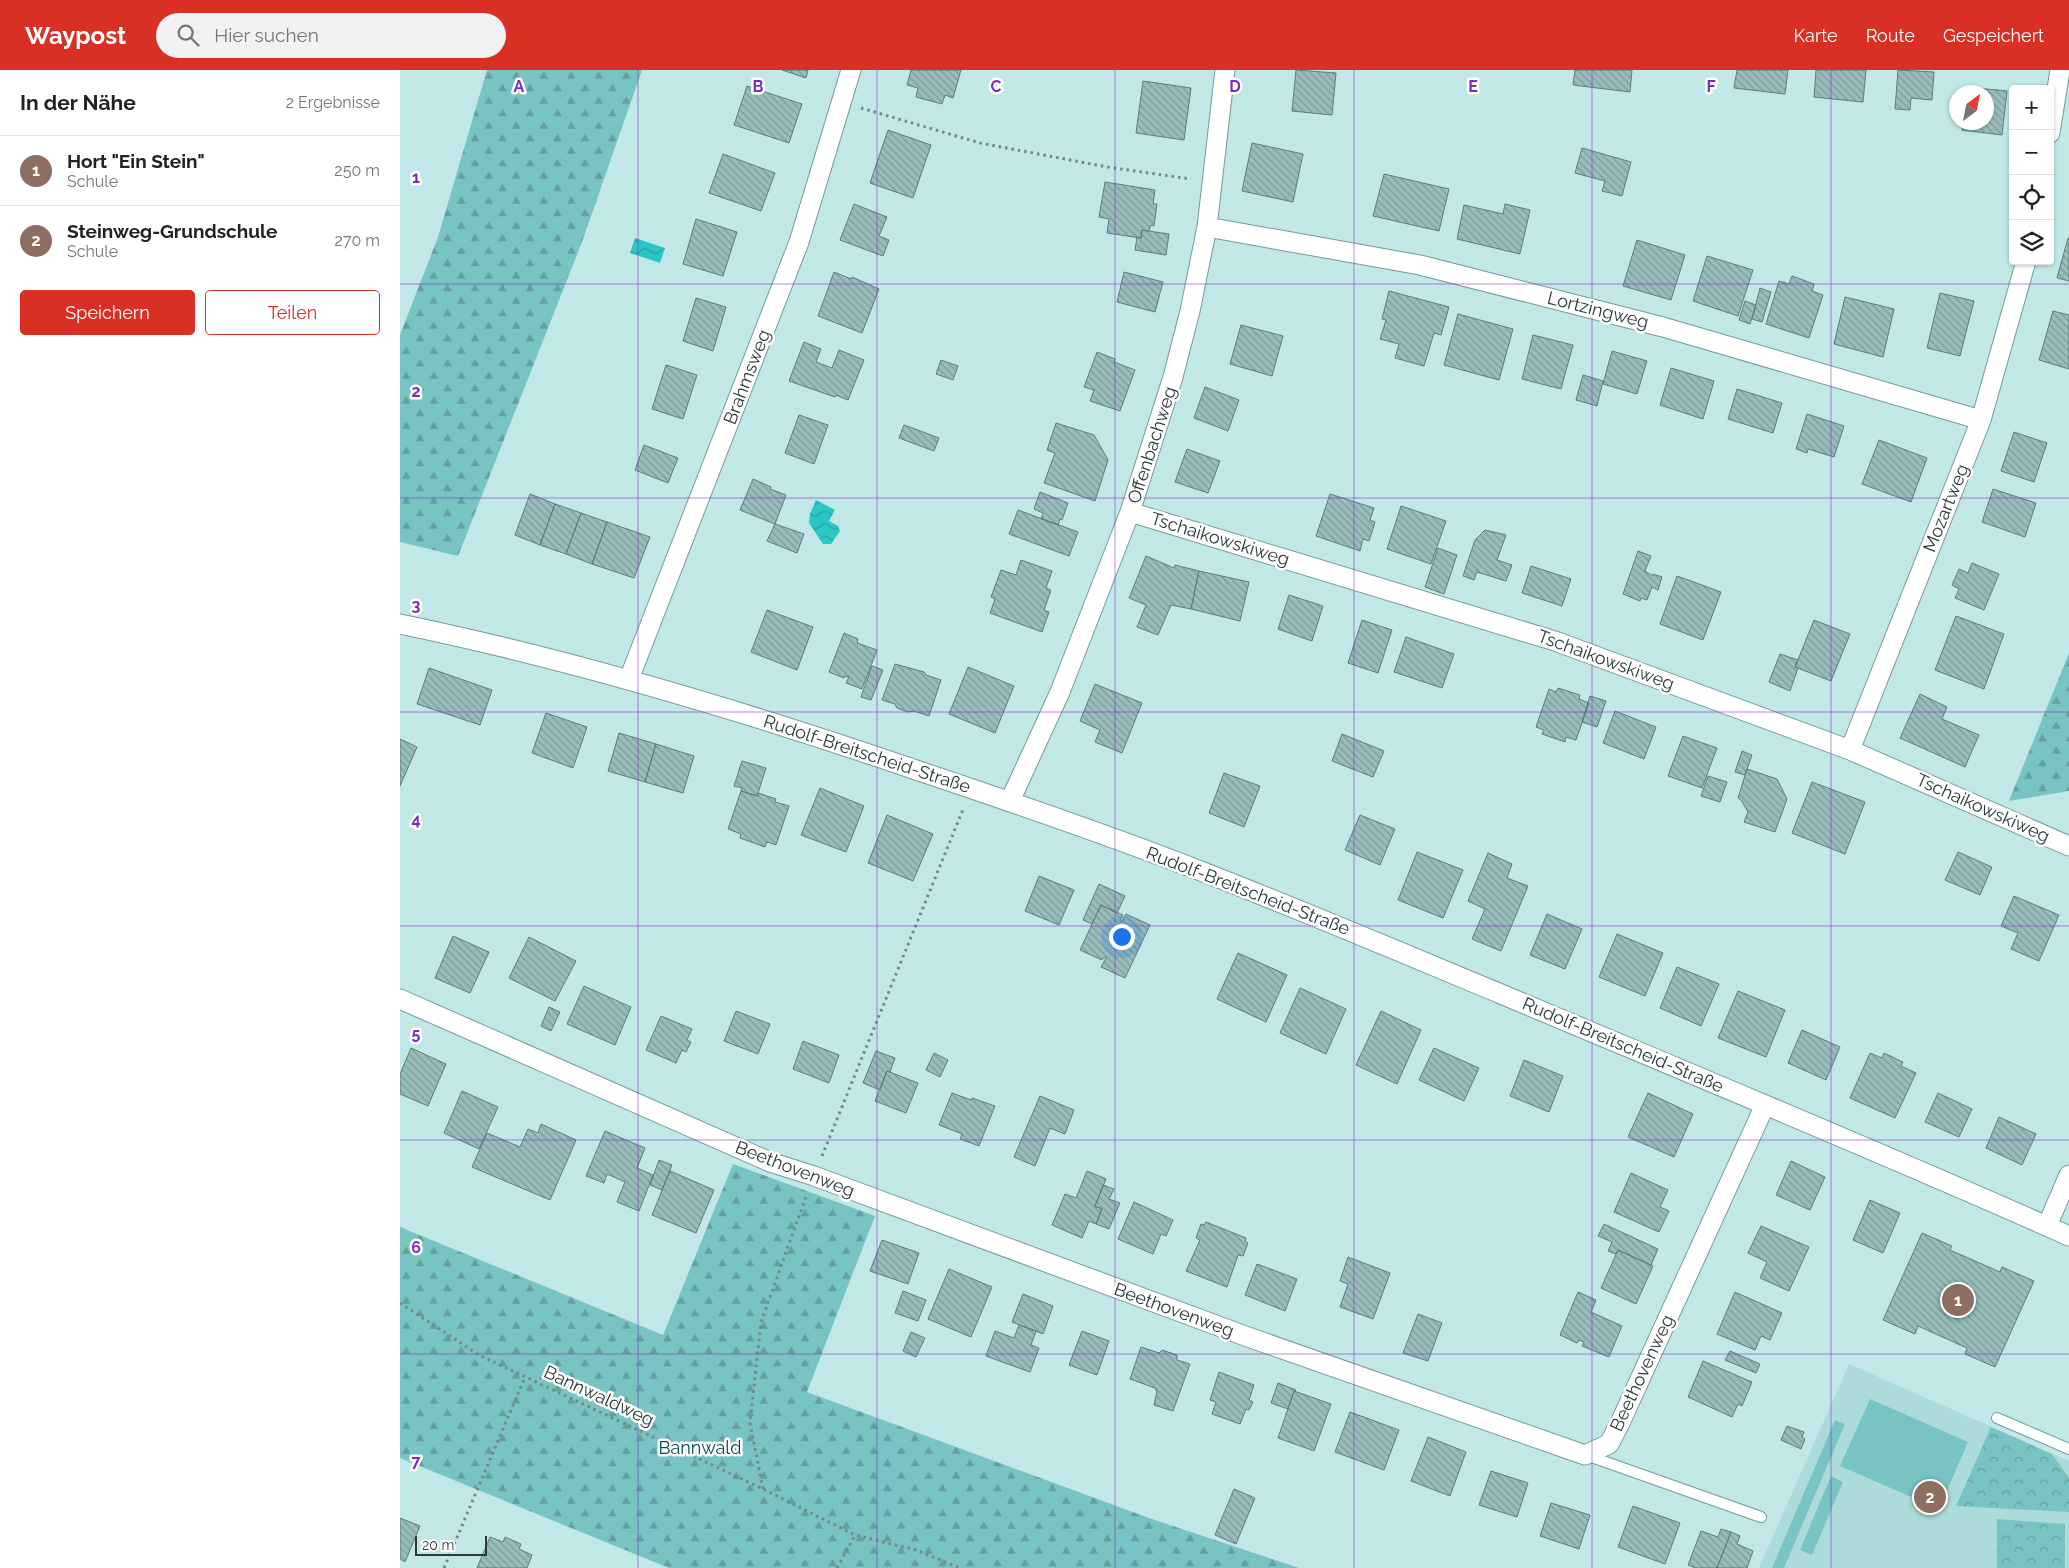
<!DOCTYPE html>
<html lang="de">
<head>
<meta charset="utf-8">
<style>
	:root { --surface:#fff; --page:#f2f2f2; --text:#222; --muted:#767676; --line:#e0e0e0; --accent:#d93025 }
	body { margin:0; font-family:Raleway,sans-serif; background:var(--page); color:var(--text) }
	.controls { position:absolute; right:15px; top:15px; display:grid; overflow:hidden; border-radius:5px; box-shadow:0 1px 4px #0004 }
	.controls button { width:45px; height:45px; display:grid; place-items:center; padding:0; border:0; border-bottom:1px solid var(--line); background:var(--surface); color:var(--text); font:25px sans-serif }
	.compass { position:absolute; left:1549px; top:15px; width:45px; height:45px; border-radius:50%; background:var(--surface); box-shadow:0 1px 4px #0004; rotate:32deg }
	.scale { position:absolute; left:15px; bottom:12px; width:72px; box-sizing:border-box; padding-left:5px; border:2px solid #2a3939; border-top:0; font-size:14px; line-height:18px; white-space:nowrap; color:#2a3939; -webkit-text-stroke:4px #fff; paint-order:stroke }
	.you { position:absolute; left:721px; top:866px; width:18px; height:18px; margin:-12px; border:4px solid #fff; border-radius:50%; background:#1a73e8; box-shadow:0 0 0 8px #1a73e833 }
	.badge { display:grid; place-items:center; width:32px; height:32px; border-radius:50%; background:var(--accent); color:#fff; font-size:16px; font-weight:700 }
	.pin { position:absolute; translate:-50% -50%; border:2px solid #fff; box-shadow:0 1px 5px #0006 }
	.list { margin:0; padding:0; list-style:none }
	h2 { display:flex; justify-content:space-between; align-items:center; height:65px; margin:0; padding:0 20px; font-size:21px }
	h2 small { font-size:16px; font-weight:400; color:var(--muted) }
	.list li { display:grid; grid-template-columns:32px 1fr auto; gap:15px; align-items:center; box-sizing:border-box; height:70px; padding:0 20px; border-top:1px solid var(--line) }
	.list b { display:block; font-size:19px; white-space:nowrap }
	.list p { margin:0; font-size:16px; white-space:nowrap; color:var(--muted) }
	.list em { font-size:16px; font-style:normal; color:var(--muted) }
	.actions { display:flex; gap:10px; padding:15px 20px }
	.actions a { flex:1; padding:11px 0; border:1px solid var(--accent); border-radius:5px; text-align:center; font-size:18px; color:var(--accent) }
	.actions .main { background:var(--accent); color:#fff }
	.icon { flex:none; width:28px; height:28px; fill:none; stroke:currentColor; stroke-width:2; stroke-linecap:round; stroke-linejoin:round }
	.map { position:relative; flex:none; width:1669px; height:1498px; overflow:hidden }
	header { display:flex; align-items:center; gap:30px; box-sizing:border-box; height:70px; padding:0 25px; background:var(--accent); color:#fff }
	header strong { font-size:24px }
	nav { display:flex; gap:28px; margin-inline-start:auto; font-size:18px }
	.search { width:350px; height:45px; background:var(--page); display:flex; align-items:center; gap:12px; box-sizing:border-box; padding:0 18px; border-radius:28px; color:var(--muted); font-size:19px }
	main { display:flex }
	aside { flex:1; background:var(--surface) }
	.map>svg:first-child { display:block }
	.built { fill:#addbda }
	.grass { fill:#78c4c2 }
	.forest { fill:url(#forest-firs) }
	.park { fill:url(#park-crowns) }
	.water { fill:url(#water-waves) }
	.building { fill:url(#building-back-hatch); stroke:#5b7e7d }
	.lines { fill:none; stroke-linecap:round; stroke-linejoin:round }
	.lane-casing { stroke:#769a99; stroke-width:12 }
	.street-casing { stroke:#769a99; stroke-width:21 }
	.path { stroke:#708989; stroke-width:3; stroke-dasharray:2.5 4; stroke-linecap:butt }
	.lane { stroke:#fff; stroke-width:10 }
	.street { stroke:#fff; stroke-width:19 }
	.grid { fill:none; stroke:#7b2cbf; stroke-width:1; stroke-opacity:0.55 }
	.labels { text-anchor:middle; stroke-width:5; stroke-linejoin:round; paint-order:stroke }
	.street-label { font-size:18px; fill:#2a3939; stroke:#fff }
	.park-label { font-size:18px; fill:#094b4b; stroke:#fff }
	.grid-label { font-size:16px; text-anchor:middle; font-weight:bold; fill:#7b2cbf; stroke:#fff; stroke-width:5; stroke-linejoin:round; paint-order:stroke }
</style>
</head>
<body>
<header>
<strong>Waypost</strong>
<div class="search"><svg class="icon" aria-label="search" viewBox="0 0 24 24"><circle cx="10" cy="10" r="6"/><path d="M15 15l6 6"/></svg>Hier suchen</div>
<nav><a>Karte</a><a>Route</a><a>Gespeichert</a></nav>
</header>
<main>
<aside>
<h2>In der Nähe<small>2 Ergebnisse</small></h2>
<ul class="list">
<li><span class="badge" style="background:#8d6e63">1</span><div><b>Hort &quot;Ein Stein&quot;</b><p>Schule</p></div><em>250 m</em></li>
<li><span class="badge" style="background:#8d6e63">2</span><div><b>Steinweg-Grundschule</b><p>Schule</p></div><em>270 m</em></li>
</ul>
<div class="actions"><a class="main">Speichern</a><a>Teilen</a></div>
</aside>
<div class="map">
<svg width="1669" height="1498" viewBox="0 0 1669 1498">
	<defs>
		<pattern id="forest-firs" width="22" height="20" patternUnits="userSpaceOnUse" patternTransform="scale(1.25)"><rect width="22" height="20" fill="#78c4c2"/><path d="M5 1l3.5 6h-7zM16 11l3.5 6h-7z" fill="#63a09f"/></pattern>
		<pattern id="park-crowns" width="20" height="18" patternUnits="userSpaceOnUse" patternTransform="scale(1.25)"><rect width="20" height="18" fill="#78c4c2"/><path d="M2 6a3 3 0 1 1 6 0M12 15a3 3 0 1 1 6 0" fill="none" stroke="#63a09f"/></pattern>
		<pattern id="water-waves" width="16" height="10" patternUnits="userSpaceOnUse" patternTransform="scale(1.25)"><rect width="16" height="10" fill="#2bc7c7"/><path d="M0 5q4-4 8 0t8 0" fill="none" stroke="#25a3a3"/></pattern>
		<pattern id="building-back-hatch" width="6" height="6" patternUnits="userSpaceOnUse" patternTransform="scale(1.25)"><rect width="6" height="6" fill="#98bdbc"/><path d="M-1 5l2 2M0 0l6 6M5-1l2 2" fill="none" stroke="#7c9b9a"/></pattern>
	</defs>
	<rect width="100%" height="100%" fill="#c1e7e6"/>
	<path class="built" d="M1449,1294L1669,1391V1498H1359Z"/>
	<path class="grass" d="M1470,1329L1568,1372L1539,1439L1440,1396Z
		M1435,1350L1445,1354L1384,1498H1372Z
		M1431,1406L1443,1412L1412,1485L1400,1480Z"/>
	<path class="forest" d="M87,0H242L182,172L58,486L0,472V265L38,167Z
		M1669,583V721L1609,731Z
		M333,1094L475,1146L407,1322L749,1448L899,1498H269L0,1388V1157L263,1265Z"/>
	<path class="park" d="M1591,1357L1652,1384L1669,1408V1442L1556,1436Z
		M1597,1449L1665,1454V1498H1597Z"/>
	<path class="water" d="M235,168L265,178L260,193L230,183Z
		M416,430L435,440L429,451L438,456L440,461L431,474H423L409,453L410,444Z"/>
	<path class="building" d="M382,0H408L406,8Z
		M511,0H561L553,28L545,25L542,34L516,27L518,18L507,15Z
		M896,0L936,3L932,45L892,41Z
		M1175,0H1232L1230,22L1173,15Z
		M1337,0H1388L1385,24L1334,18Z
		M1416,0H1466L1463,32L1414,27Z
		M1498,0L1534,2L1532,30L1511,28L1510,40L1495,39Z
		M743,11L791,18L784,70L736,63Z
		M347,16L402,34L389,73L334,55Z
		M1567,17L1607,21L1602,65L1562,60L1563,52H1586V22H1566Z
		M488,60L531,75L513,128L470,113Z
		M852,73L903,84L893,132L842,121Z
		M1182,78L1231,92L1222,126L1202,121L1205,111L1175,103Z
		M323,84L375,103L361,141L309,123Z
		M984,104L1049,119L1039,161L973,146Z
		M705,112L755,120L753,134H757L754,156L751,155L749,161L742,160L741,168L707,163L709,149L699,147Z
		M454,134L487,147L479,166L489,170L483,186L440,170Z
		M1105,134L1130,140L1120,184L1057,169L1064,135L1103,144Z
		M296,149L337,162L323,206L283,194Z
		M742,160L769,164L766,185L735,180L737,167L741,168Z
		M1668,168H1669V211L1657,208Z
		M1237,170L1285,185L1271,230L1223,216Z
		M1307,186L1353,200L1338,246L1293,231Z
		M434,202L451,209L452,207L479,219L462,263L418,246Z
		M724,202L763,212L755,242L717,232Z
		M1392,206L1414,214L1412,221L1423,225L1409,268L1366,254L1379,211L1389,214Z
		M1360,218L1371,222L1362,252L1352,249Z
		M989,221L1049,237L1041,265L1034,263L1024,296L995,288L999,274L980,269L986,250L982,249Z
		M1540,223L1574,231L1560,286L1527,278Z
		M1445,227L1494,239L1483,287L1434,274Z
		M296,228L326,237L313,281L283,271Z
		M1345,231L1356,235L1350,254L1339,250Z
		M1653,241L1669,245V299L1639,290Z
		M1058,244L1113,259L1099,310L1044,295Z
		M841,255L883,266L872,306L830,294Z
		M1133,265L1173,275L1161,319L1122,309Z
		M404,272L421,279L416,292L432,298L439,280L464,290L448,330L436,325L435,327L389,311Z
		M1212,281L1247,291L1237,324L1203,314Z
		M697,282L715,289L714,292L735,300L720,341L690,331L694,320L684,317Z
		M541,290L558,296L553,310L536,304Z
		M266,295L297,305L283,349L252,339Z
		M1271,298L1314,311L1303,349L1260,335Z
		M1183,305L1203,311L1197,336L1176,330Z
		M805,317L839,330L828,361L794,348Z
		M1337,319L1382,333L1373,363L1328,349Z
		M1407,344L1444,356L1434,387L1408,379L1407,383L1396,379Z
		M399,345L428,355L414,394L385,383Z
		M656,353L694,365L708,390L695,431L644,413L655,383L647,380Z
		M504,355L539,368L534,381L499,368Z
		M1614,362L1647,373L1634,412L1601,401Z
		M1479,370L1527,388L1511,432L1462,414Z
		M244,375L278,388L268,413L235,400Z
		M787,379L820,391L808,423L775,412Z
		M353,409L371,417L370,419L386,425L375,454L340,440Z
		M1593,419L1636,433L1625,467L1582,452Z
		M640,422L668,433L662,450L660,449L658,455L641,449L643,443L634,439Z
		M130,424L155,434L140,475L115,465Z
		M930,424L974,438L970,450L975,452L969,471L963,469L960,481L916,466Z
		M155,434L181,443L166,484L140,475Z
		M1001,436L1046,451L1031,494L987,479Z
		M618,440L678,462L669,486L609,464Z
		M181,443L207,452L192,494L166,484Z
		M207,452L250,467L234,508L192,494Z
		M375,454L404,464L397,483L367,471Z
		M1085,460L1106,465L1097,490L1112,495L1106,511L1077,502L1074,510L1063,506L1075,470Z
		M1038,478L1057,485L1044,524L1025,517Z
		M1238,481L1251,486L1245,501L1253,506V504L1262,507L1258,520L1252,517L1247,530L1241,528L1240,531L1223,524Z
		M746,486L774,498L775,495L799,501L791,539L771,535L758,565L737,557L746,535L729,528Z
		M621,490L652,501L646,518L651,520L644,540L649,542L642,562L590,543L595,529L591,527L601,500L616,505Z
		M1572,493L1599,504L1584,540L1555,528L1559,519L1552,515L1559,499L1568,503Z
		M1131,496L1171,509L1162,536L1122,523Z
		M799,501L849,512L840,551L791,539Z
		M1277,506L1321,522L1303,570L1260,554Z
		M889,525L923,536L912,571L878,559Z
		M367,540L413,557L397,600L351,582Z
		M1556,546L1604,564L1584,619L1535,600Z
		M962,550L992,560L978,603L948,593Z
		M1414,550L1450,564L1431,611L1395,597Z
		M444,563L458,569L457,573L477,580L462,619L446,613L449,607L444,606V608L429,602Z
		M1006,567L1054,584L1042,618L994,602Z
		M1380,584L1398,590L1395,597L1398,598L1390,621L1369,612Z
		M495,594L524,602L526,605L541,610L529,646L514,641L508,642L497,638L495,634L482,630Z
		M472,596L483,600L471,630L461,627Z
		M568,597L614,616L595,663L549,644Z
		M29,598L92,620L80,655L17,634Z
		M695,614L742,633L722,683L695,672L700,660L680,651Z
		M1158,618L1180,625L1179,629L1189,633L1176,670L1166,667L1165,672L1142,664L1144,660L1136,657L1149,619L1156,622Z
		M1520,624L1547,637L1542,649L1579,665L1565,697L1500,668Z
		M1190,626L1206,631L1197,657L1182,652Z
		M1215,641L1256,657L1244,689L1203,673Z
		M146,643L187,657L173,698L132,683Z
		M219,663L256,674L245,712L208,701Z
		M942,664L984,681L973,707L932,691Z
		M1283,666L1317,678L1302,718L1268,706Z
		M0,669L17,677L0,716Z
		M256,674L294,686L283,723L245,712Z
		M1342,681L1352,685L1345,705L1335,702Z
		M342,691L366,698L357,726L341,721L342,718L334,716Z
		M1347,699L1377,709L1387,729L1375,762L1344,752L1348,742L1341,730L1338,728Z
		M824,703L860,716L844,757L809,743Z
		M1308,706L1327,712L1320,732L1301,726Z
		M1412,712L1465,732L1445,784L1392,763Z
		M420,718L464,736L446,782L401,765Z
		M341,721L357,726L358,723L376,729L375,732L389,736L376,775L367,772L365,777L340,768L341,764L328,759Z
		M487,745L533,764L513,811L468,793Z
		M960,745L995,759L980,795L945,780Z
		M1017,782L1063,800L1043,848L998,830Z
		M1558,782L1592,797L1580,825L1545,810Z
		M1088,783L1112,794L1107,808L1128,816L1101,881L1072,869L1085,839L1068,831Z
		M639,806L674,820L659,855L625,841Z
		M699,814L725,826L717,843L701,835L692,854L683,850Z
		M1614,826L1659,845L1639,891L1611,879L1618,863L1601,856Z
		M701,835L723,845L720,851L722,852L726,844L750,855L725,908L701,897L706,888L704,887L702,890L680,880Z
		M1147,844L1182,859L1165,899L1130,885Z
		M1217,864L1263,883L1245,926L1199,907Z
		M53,866L89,882L70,923L35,908Z
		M129,867L176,891L155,931L109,908Z
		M838,883L887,905L866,952L817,929Z
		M1277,897L1319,914L1301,956L1260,938Z
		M184,916L231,937L215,975L167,954Z
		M900,918L946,939L926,984L880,963Z
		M1338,921L1385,940L1366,987L1318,968Z
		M149,937L160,942L151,961L141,956Z
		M336,941L370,954L358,984L324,971Z
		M981,941L1021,960L997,1014L956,995Z
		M261,946L292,959L287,970L291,972L286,982L282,980L276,993L246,980Z
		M1402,960L1440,977L1426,1010L1388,993Z
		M403,971L439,985L429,1013L393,999Z
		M11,978L46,994L28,1036L0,1024V1004Z
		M1034,978L1079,998L1064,1031L1019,1010Z
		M476,981L495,988L490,1002L487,1001L480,1020L463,1013Z
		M534,983L548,990L540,1007L526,1000Z
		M1470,983L1482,988L1484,983L1503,992L1501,996L1516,1003L1495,1048L1450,1028Z
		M1124,990L1163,1006L1149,1042L1110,1026Z
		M487,1001L518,1013L506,1043L475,1031Z
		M62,1021L98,1037L79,1079L44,1063Z
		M552,1023L571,1030L572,1028L595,1036L579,1076L560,1069L562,1064L539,1055Z
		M1248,1023L1293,1044L1274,1087L1228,1067Z
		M1538,1023L1572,1039L1559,1067L1525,1052Z
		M640,1026L674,1040L665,1064L650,1058L635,1096L614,1087Z
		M1599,1047L1636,1064L1622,1095L1586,1078Z
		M141,1054L176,1070L150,1130L72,1097L87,1063L120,1077L128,1059L138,1063Z
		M205,1061L245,1078L237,1098L253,1105L239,1141L217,1132L225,1112L207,1104L204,1113L186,1106Z
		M259,1090L272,1095L262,1120L250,1115Z
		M1391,1091L1425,1107L1410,1140L1376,1125Z
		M270,1101L314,1120L296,1163L252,1145Z
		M687,1101L706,1109L695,1136L702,1139L696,1154L689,1151L682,1168L652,1155L665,1124L676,1128Z
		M1231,1103L1268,1120L1260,1137L1269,1141L1259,1162L1214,1142Z
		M703,1115L714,1119L709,1129L720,1133L709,1159L696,1154L702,1139L695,1136Z
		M1470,1130L1500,1143L1483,1183L1453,1170Z
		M734,1132L773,1150L766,1166L761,1164L753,1184L718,1169Z
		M806,1152L846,1168L845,1171L848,1173L843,1186L838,1185L827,1217L786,1201L800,1170L796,1168L801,1154L804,1155Z
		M1204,1154L1258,1179L1251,1195L1218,1180L1216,1184L1208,1181L1212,1172L1198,1166Z
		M1361,1156L1409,1177L1389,1221L1360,1208L1367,1192L1348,1183Z
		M1522,1163L1552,1176L1550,1180L1600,1202L1602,1197L1634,1211L1595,1297L1565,1284L1567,1278L1518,1256L1515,1264L1483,1250Z
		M482,1170L519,1183L508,1214L470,1201Z
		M1218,1180L1253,1196L1236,1234L1201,1218Z
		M948,1187L990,1203L973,1249L940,1237L948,1214L940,1211Z
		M857,1194L897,1209L885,1241L845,1225Z
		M549,1199L592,1217L571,1267L528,1249Z
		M503,1221L526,1230L518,1251L495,1243Z
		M1178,1222L1196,1230L1191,1242L1222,1256L1209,1287L1182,1276L1184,1272L1179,1270L1177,1273L1160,1265Z
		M1335,1222L1382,1243L1370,1270L1361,1266L1355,1280L1317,1264Z
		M623,1224L653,1236L643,1264L612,1252Z
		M1018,1244L1042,1253L1028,1291L1003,1283Z
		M619,1255L636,1261L631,1275L639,1278L630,1302L586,1286L595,1261L614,1268Z
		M682,1261L709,1271L697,1305L669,1295Z
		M511,1262L525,1268L516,1287L503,1281Z
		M741,1277L759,1283L762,1280L777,1285V1290L790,1294L773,1341L754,1335L757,1322L755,1318L730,1309Z
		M1330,1281L1360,1294L1356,1303L1325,1290Z
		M1303,1291L1352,1312L1342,1336L1338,1334L1332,1347L1288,1327Z
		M819,1302L854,1315L849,1330L853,1332L849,1340L846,1339L840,1354L812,1344L816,1332L810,1330Z
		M878,1313L896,1320L894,1321L888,1339L871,1333Z
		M894,1321L931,1334L914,1381L878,1368Z
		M950,1342L999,1360L984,1400L935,1382Z
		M1387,1356L1404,1362L1402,1367L1405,1369L1401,1379L1381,1370Z
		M1028,1367L1066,1382L1050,1426L1011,1411Z
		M1091,1401L1128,1413L1117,1447L1079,1435Z
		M834,1419L855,1428L836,1474L815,1465Z
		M1151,1433L1190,1445L1179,1479L1140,1466Z
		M1233,1436L1280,1453L1265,1494L1218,1477Z
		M0,1448L20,1456L5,1492L0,1489Z
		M1321,1459L1331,1462L1317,1498H1295L1288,1495L1301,1461L1318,1467Z
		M1331,1462L1340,1466L1337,1474L1353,1481L1347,1498H1317Z
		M90,1467L103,1472L105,1467L121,1474L119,1479L132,1485L127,1498H77Z"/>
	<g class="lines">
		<defs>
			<path id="lane" d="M1597,1348L1669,1379
				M1186,1385L1361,1447"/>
			<path id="street" d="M1650,63L1660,0
				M807,157L1020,195L1263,257L1581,350
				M730,442L1155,571L1450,680L1669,776
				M0,554C175,590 347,642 516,700C615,733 714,767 811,805C908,843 1005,884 1101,924C1291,1004 1481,1082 1669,1166
				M229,609L399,172L451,0
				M1450,680L1581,350L1626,191
				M610,731L660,622L730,442L773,307L790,241L807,157L825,0
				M0,929L370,1092L414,1106L848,1267L1185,1385L1209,1374L1220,1353L1365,1035
				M1647,1156L1669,1105"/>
		</defs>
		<use href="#lane" class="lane-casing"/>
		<use href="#street" class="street-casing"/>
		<path class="path" d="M461,38L580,73L707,97L791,109
			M422,1086L564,737
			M0,1233L79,1285L363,1419L455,1465L516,1480L560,1498
			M363,1419L350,1353L361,1252L407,1124
			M44,1498L125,1307
			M437,1498L455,1465"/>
		<use href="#lane" class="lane"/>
		<use href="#street" class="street"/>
	</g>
	<path class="grid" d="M238,0V1498M477,0V1498M715,0V1498M954,0V1498M1192,0V1498M1431,0V1498M0,214H1669M0,428H1669M0,642H1669M0,856H1669M0,1070H1669M0,1284H1669"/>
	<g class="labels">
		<g class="street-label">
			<text transform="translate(1198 240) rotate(14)" y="6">Lortzingweg</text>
			<text transform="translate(347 307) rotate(-69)" y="6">Brahmsweg</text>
			<text transform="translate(752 375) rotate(-72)" y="6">Offenbachweg</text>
			<text transform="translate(1546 438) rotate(-68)" y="6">Mozartweg</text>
			<text transform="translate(820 469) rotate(17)" y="6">Tschaikowskiweg</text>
			<text transform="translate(1206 590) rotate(20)" y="6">Tschaikowskiweg</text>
			<text transform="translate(467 684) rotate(18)" y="6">Rudolf-Breitscheid-Straße</text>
			<text transform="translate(1583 738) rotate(24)" y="6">Tschaikowskiweg</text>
			<text transform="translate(848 821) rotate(21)" y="6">Rudolf-Breitscheid-Straße</text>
			<text transform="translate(1223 975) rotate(23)" y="6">Rudolf-Breitscheid-Straße</text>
			<text transform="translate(395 1099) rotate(21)" y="6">Beethovenweg</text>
			<text transform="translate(774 1240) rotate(20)" y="6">Beethovenweg</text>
			<text transform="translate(1242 1303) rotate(-65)" y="6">Beethovenweg</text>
			<text transform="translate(199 1326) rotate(25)" y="6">Bannwaldweg</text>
		</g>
		<g class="park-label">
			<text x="300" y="1384">Bannwald</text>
		</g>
	</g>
	<g class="grid-label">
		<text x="119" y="22">A</text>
		<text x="358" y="22">B</text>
		<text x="596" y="22">C</text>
		<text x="835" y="22">D</text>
		<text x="1073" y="22">E</text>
		<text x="1311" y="22">F</text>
		<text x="16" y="113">1</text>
		<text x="16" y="327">2</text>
		<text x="16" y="541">3</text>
		<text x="16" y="755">4</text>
		<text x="16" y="969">5</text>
		<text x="16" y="1183">6</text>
		<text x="16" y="1397">7</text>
	</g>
</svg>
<div class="controls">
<button>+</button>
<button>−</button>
<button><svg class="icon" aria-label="locate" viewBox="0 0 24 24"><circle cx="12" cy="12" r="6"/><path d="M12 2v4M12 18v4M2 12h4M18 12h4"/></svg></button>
<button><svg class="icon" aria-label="layers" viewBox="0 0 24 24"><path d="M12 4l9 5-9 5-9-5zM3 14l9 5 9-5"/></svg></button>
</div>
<svg class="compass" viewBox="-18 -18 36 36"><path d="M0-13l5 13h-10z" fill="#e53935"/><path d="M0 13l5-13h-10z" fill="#767676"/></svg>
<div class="scale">20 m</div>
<div class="you"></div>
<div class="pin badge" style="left:1558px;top:1230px;background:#8d6e63">1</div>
<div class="pin badge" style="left:1530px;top:1427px;background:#8d6e63">2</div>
</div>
</main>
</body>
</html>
